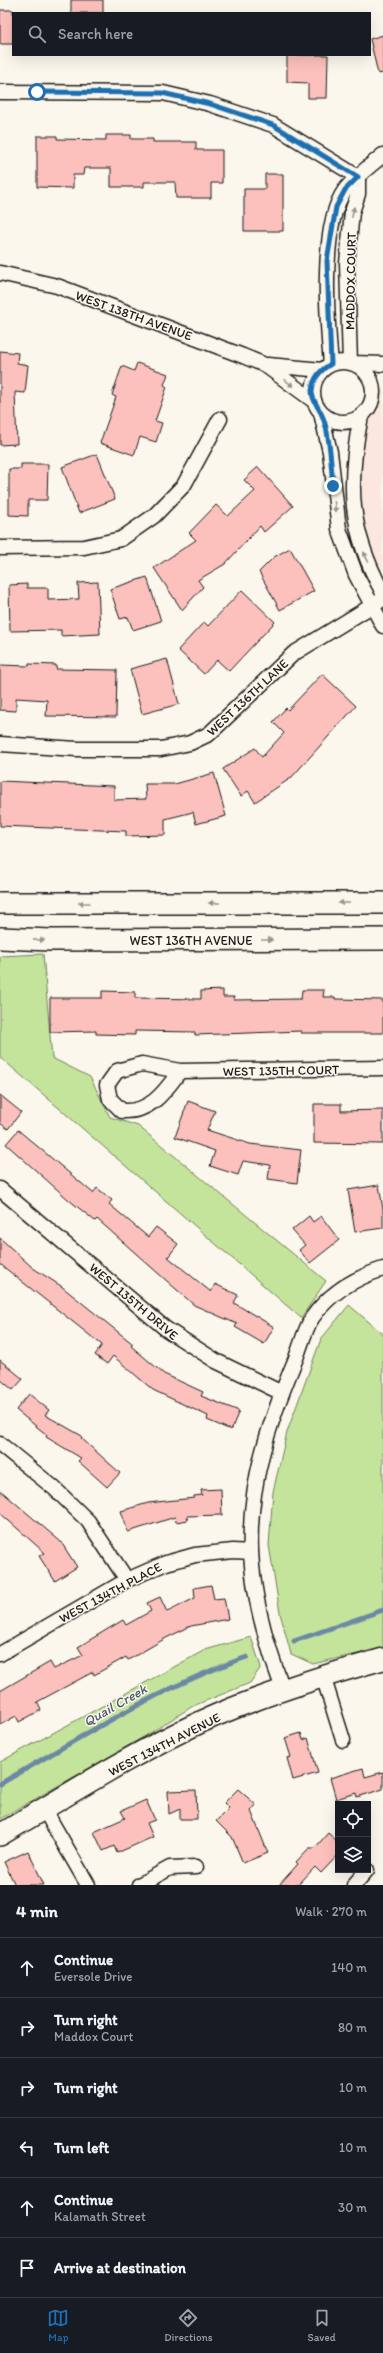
<!DOCTYPE html>
<html lang="en">
<head>
<meta charset="utf-8">
<style>
	:root { --surface:#171b24; --page:#242831; --text:#f1f3f6; --muted:#9ea1a6; --line:#363941; --accent:#1f6fb2 }
	body { margin:0; font-family:Itim,sans-serif; background:var(--page); color:var(--text) }
	.controls { position:absolute; right:12px; bottom:12px; display:grid; overflow:hidden; border-radius:0px; box-shadow:0 4px 16px #0002 }
	.controls button { width:36px; height:36px; display:grid; place-items:center; padding:0; border:0; border-bottom:1px solid var(--line); background:var(--surface); color:var(--text); font:20px sans-serif }
	.stop { position:absolute; width:12px; height:12px; margin:-9px; border:3px solid #1f6fb2; border-radius:50%; background:#fff }
	.stop.end { background:#1f6fb2; border-color:#fff; box-shadow:0 1px 4px #0008 }
	.list { margin:0; padding:0; list-style:none }
	h2 { display:flex; justify-content:space-between; align-items:center; height:52px; margin:0; padding:0 16px; font-size:17px }
	h2 small { font-size:13px; font-weight:400; color:var(--muted) }
	.list li { display:grid; grid-template-columns:26px 1fr auto; gap:12px; align-items:center; box-sizing:border-box; height:60px; padding:0 16px; border-top:1px solid var(--line) }
	.list b { display:block; font-size:15px; white-space:nowrap }
	.list p { margin:0; font-size:13px; white-space:nowrap; color:var(--muted) }
	.list em { font-size:13px; font-style:normal; color:var(--muted) }
	.icon { flex:none; width:22px; height:22px; fill:none; stroke:currentColor; stroke-width:2; stroke-linecap:round; stroke-linejoin:round }
	.map { position:relative; flex:none; width:383px; height:1885px; overflow:hidden }
	.search { position:absolute; background:var(--surface); box-shadow:0 4px 16px #0002; left:12px; right:12px; top:12px; height:44px; display:flex; align-items:center; gap:10px; box-sizing:border-box; padding:0 14px; border-radius:0px; color:var(--muted); font-size:15px }
	.sheet { height:412px; background:var(--surface) }
	nav { display:flex; justify-content:space-around; align-items:center; box-sizing:border-box; height:56px; border-top:1px solid var(--line); background:var(--surface); font-size:11px; color:var(--muted) }
	nav a { display:grid; justify-items:center; gap:2px }
	nav .on { color:var(--accent) }
	.map>svg:first-child { display:block }
	.built { fill:#fce7de }
	.green { fill:#c4e49c; stroke:#70805c }
	.lines { fill:none; stroke-linecap:round; stroke-linejoin:round }
	.stream { stroke:#6c89a4; stroke-width:5 }
	.building { fill:#fdc1bd; stroke:#1c1c1c }
	.street-casing { stroke:#1c1c1c; stroke-width:17 }
	.secondary-casing { stroke:#1c1c1c; stroke-width:24 }
	.street { stroke:#fbf7ec; stroke-width:14 }
	.secondary { stroke:#fbf7ec; stroke-width:21 }
	.oneway { fill:#97948e }
	.route { stroke:#1f6fb2; stroke-width:5 }
	.labels { text-anchor:middle; stroke-width:3; stroke-linejoin:round; paint-order:stroke }
	.street-label { font-size:13px; fill:#1c1c1c; stroke:#fbf7ec }
	.water-label { font-size:14px; font-style:italic; fill:#4b5b6b; stroke:#fbf7ec }
</style>
</head>
<body>
<div class="map">
<svg width="383" height="1885" viewBox="0 0 383 1885">
	<rect width="100%" height="100%" fill="#fbf7ec"/>
	<filter id="ink" filterUnits="userSpaceOnUse"><feTurbulence type="fractalNoise" baseFrequency=".025" numOctaves="2"/><feDisplacementMap in="SourceGraphic" scale="8" xChannelSelector="R" yChannelSelector="G"/><feConvolveMatrix kernelMatrix="1 2 1 2 8 2 1 2 1" color-interpolation-filters="sRGB"/></filter>
	<g filter="url(#ink)">
		<path class="built" d="M383,388V593L356,523L361,416L368,409L373,396Z"/>
		<path class="green" d="M43,954L52,1058L90,1077L110,1117L138,1126L326,1281L301,1318L0,1057V956Z
			M349,1305L383,1334V1648L313,1664L291,1654L280,1613L269,1545L273,1492L287,1432L321,1339Z
			M251,1637L261,1667L250,1683L193,1706L147,1735L0,1819V1762L205,1650Z"/>
		<g class="lines">
			<path class="stream" d="M294,1641L383,1610
				M0,1784C80,1738 159,1687 247,1657"/>
		</g>
		<path class="building" d="M71,0H103V13H71Z
			M0,10H13V44H0Z
			M383,35V73L378,74L370,39Z
			M287,55H328L327,98H308V83L287,82Z
			M106,135H131V139H153V142H196V150H222V183H211V198H176L175,182H144V187H111V168H84L83,175H73V188L37,187V136H57V139L106,140Z
			M265,174H283V231H244V189H265Z
			M0,351L18,353L17,363L28,365L25,393L15,392L17,444L0,445Z
			M137,363L168,374L164,385L167,387L155,421L162,423L156,442L140,437L134,455L100,443L116,397L112,395L122,366L134,371Z
			M97,454L115,499L79,513L62,467Z
			M21,464H48L47,500H28V516L9,515V469H21Z
			M258,467L293,506L264,532L260,526L225,564L198,580L203,587L182,610L154,568L196,540L189,533L216,505L228,516L255,491L244,480Z
			M290,548L314,591L280,610L259,572L274,557Z
			M147,577L161,621L133,630L128,617L120,619L110,589Z
			M98,582L100,634L61,636V630L10,631L9,585L27,584V588H48V600L79,599L78,583Z
			M242,590L275,622L229,671L217,660L204,674L178,650L204,622L208,626Z
			M167,659L179,704L142,714L130,669Z
			M29,664L56,665V669L117,670L116,717L46,716L47,700L16,698V711L0,710V665L29,666Z
			M322,674L356,706L291,778L255,802L248,791L241,796L223,769L255,748L262,757L284,733L273,722L286,708L288,710Z
			M214,773L226,816L196,824L193,812L165,819V835L126,836V831L0,826V781L114,786V800L146,799L145,784H175Z
			M223,990V997H234V1000L301,999L302,990H324L323,997H335V999L383,1000V1033H301V1031L195,1035V1032L135,1031V1035L96,1034V1031L50,1032V998H102V991L135,992V998L201,999V991Z
			M0,1095L21,1112L8,1129L0,1123Z
			M188,1101L215,1111L207,1130L250,1144L301,1150L297,1183L268,1179L270,1165L243,1161L238,1175L210,1166L215,1151L175,1137Z
			M314,1104H341V1111L383,1110V1144L314,1143Z
			M18,1130L93,1193L97,1188L112,1200L109,1204L148,1237L156,1227L178,1244L168,1257L211,1292L215,1284L238,1295L234,1303L274,1327L264,1344L235,1327L237,1324L194,1305L97,1219L95,1221L69,1200L6,1144Z
			M379,1185L383,1209V1228L355,1232L348,1190Z
			M309,1216L313,1222L321,1216L339,1240L310,1263L299,1250L305,1245L292,1230Z
			M0,1238L33,1268L61,1286L133,1344L131,1346L164,1374L203,1392L201,1396L239,1411L231,1430L207,1420L208,1416L153,1390L113,1356L107,1364L95,1355L102,1345L0,1264Z
			M0,1360L23,1379L13,1390L0,1379Z
			M29,1394L49,1410L45,1415L82,1436L81,1438L120,1473L107,1487L78,1461L81,1458L46,1437L47,1435L16,1410Z
			M221,1489L222,1515L187,1516L188,1520L176,1522L175,1517L128,1532L121,1511L148,1503L194,1498V1496L202,1495L201,1490Z
			M0,1490L61,1542L77,1567L55,1581L39,1556L45,1553L0,1513Z
			M211,1585L214,1599L224,1598L228,1619L191,1626L166,1638L128,1660L126,1657L94,1675L93,1672L37,1702L41,1710L19,1722L16,1716L0,1725V1691L50,1662L54,1669L83,1655L78,1647L123,1620L126,1625L151,1611L147,1603L160,1597L167,1612L195,1598L194,1588Z
			M301,1733L303,1740L308,1738L318,1773L293,1780L287,1758L291,1757L285,1738Z
			M363,1768L365,1777L383,1772V1789L357,1797L356,1793L336,1799L330,1778Z
			M238,1789L256,1805L251,1811L268,1853L243,1863L232,1837L216,1821L229,1808L224,1803Z
			M196,1790L197,1819H180V1809L169,1814L168,1791Z
			M146,1800L155,1820L147,1823L153,1837L117,1853L114,1846L103,1851L94,1832L125,1818L121,1811Z
			M328,1833L338,1842V1855L321,1873L315,1867L298,1885H279L298,1864L296,1862L309,1848H315Z
			M28,1851L44,1885H15L4,1862Z"/>
		<g class="lines">
			<defs>
				<path id="street" d="M0,92L163,93L210,104L273,125L358,177
					M0,273L57,286L243,356L265,365L314,401
					M313 392a30 30 0 1 1 60 0a30 30 0 1 1-60 0Z
					M350,363L347,263L352,212L358,194V177
					M353,363L383,364
					M331,364C327,322 320,224 345,190C355,177 371,165 383,155
					M268,365L322,370
					M321,413L330,452L339,529L356,575L383,626
					M361,416C347,485 349,530 383,593
					M0,548L84,547L121,539L154,516L184,485L220,419
					M0,744L77,749H161L190,743L209,734L293,654L383,599
					M180,1071C165,1091 151,1113 122,1111L110,1099L107,1085L117,1071L142,1064L180,1071L383,1068
					M0,1189L166,1329L216,1361L282,1393
					M0,1444L54,1488L88,1521L127,1580
					M0,1654L127,1580L166,1563L195,1555L233,1551L251,1552
					M323,1676L343,1740
					M283,1689C266,1644 253,1599 251,1551C248,1485 269,1423 294,1363C300,1349 304,1331 312,1318C329,1293 355,1278 383,1269
					M44,1809L88,1885
					M139,1885L170,1868L196,1867
					M354,1885L367,1870"/>
				<path id="secondary" d="M0,903H383
					M0,938L51,940L383,939
					M0,1835C66,1796 133,1753 203,1721C261,1695 322,1676 383,1659"/>
			</defs>
			<use href="#street" class="street-casing"/>
			<use href="#secondary" class="secondary-casing"/>
			<use href="#street" class="street"/>
			<use href="#secondary" class="secondary"/>
		</g>
		<defs><path id="oneway-solid" d="M-6-.8H1V-3.2L6.5 0L1 3.2V.8H-6Z"/></defs>
		<g class="oneway">
			<use href="#oneway-solid" transform="translate(353 212) rotate(-78)"/>
			<use href="#oneway-solid" transform="translate(289 383) rotate(37)"/>
			<use href="#oneway-solid" transform="translate(335 507) rotate(83)"/>
			<use href="#oneway-solid" transform="translate(366 557) rotate(-115)"/>
			<use href="#oneway-solid" transform="translate(84 903) rotate(180)"/>
			<use href="#oneway-solid" transform="translate(214 903) rotate(180)"/>
			<use href="#oneway-solid" transform="translate(344 903) rotate(-180)"/>
			<use href="#oneway-solid" transform="translate(39 940) rotate(1)"/>
			<use href="#oneway-solid" transform="translate(267 940)"/>
		</g>
	</g>
	<g class="lines" filter="url(#ink)">
		<path class="route" d="M37,92L162,93L210,104L273,125L358,177L345,190L336,207L327,261L331,364C320,370 313,378 312,391C312,400 317,405 321,413C330,431 331,465 333,486"/>
	</g>
	<g class="labels">
		<g class="street-label">
			<text transform="translate(350 281) rotate(-89)" y="5">MADDOX COURT</text>
			<text transform="translate(134 315) rotate(20)" y="5">WEST 138TH AVENUE</text>
			<text transform="translate(247 697) rotate(-43)" y="5">WEST 136TH LANE</text>
			<text x="191" y="945">WEST 136TH AVENUE</text>
			<text transform="translate(281 1070) rotate(-1)" y="5">WEST 135TH COURT</text>
			<text transform="translate(134 1301) rotate(40)" y="5">WEST 135TH DRIVE</text>
			<text transform="translate(110 1592) rotate(-28)" y="5">WEST 134TH PLACE</text>
			<text transform="translate(164 1744) rotate(-27)" y="5">WEST 134TH AVENUE</text>
		</g>
		<g class="water-label">
			<text transform="translate(115 1705) rotate(-30)" y="5">Quail Creek</text>
		</g>
	</g>
</svg>
<div class="controls">
<button><svg class="icon" aria-label="locate" viewBox="0 0 24 24"><circle cx="12" cy="12" r="6"/><path d="M12 2v4M12 18v4M2 12h4M18 12h4"/></svg></button>
<button><svg class="icon" aria-label="layers" viewBox="0 0 24 24"><path d="M12 4l9 5-9 5-9-5zM3 14l9 5 9-5"/></svg></button>
</div>
<div class="stop" style="left:37px;top:92px"></div>
<div class="stop end" style="left:333px;top:486px"></div>
<div class="search"><svg class="icon" aria-label="search" viewBox="0 0 24 24"><circle cx="10" cy="10" r="6"/><path d="M15 15l6 6"/></svg>Search here</div>
</div>
<section class="sheet">
<h2>4 min<small>Walk · 270 m</small></h2>
<ul class="list">
<li><svg class="icon" aria-label="ahead" viewBox="0 0 24 24"><path d="M12 20V5M6 11l6-6 6 6"/></svg><div><b>Continue</b><p>Eversole Drive</p></div><em>140 m</em></li>
<li><svg class="icon" aria-label="right" viewBox="0 0 24 24"><path d="M7 20v-9h11M14 6l5 5-5 5"/></svg><div><b>Turn right</b><p>Maddox Court</p></div><em>80 m</em></li>
<li><svg class="icon" aria-label="right" viewBox="0 0 24 24"><path d="M7 20v-9h11M14 6l5 5-5 5"/></svg><div><b>Turn right</b></div><em>10 m</em></li>
<li><svg class="icon" aria-label="left" viewBox="0 0 24 24"><path d="M17 20v-9H6M10 6l-5 5 5 5"/></svg><div><b>Turn left</b></div><em>10 m</em></li>
<li><svg class="icon" aria-label="ahead" viewBox="0 0 24 24"><path d="M12 20V5M6 11l6-6 6 6"/></svg><div><b>Continue</b><p>Kalamath Street</p></div><em>30 m</em></li>
<li><svg class="icon" aria-label="arrive" viewBox="0 0 24 24"><path d="M6 21V4h12l-3 4 3 4H6"/></svg><div><b>Arrive at destination</b></div></li>
</ul>
</section>
<nav>
<a class="on"><svg class="icon" aria-label="map" viewBox="0 0 24 24"><path d="M3 6l6-2 6 2 6-2v14l-6 2-6-2-6 2zM9 4v14M15 6v14"/></svg>Map</a>
<a><svg class="icon" aria-label="directions" viewBox="0 0 24 24"><path d="M12 3l9 9-9 9-9-9zM9 14v-3h6M13 9l2 2-2 2"/></svg>Directions</a>
<a><svg class="icon" aria-label="saved" viewBox="0 0 24 24"><path d="M7 4h10v16l-5-4-5 4z"/></svg>Saved</a>
</nav>
</body>
</html>
